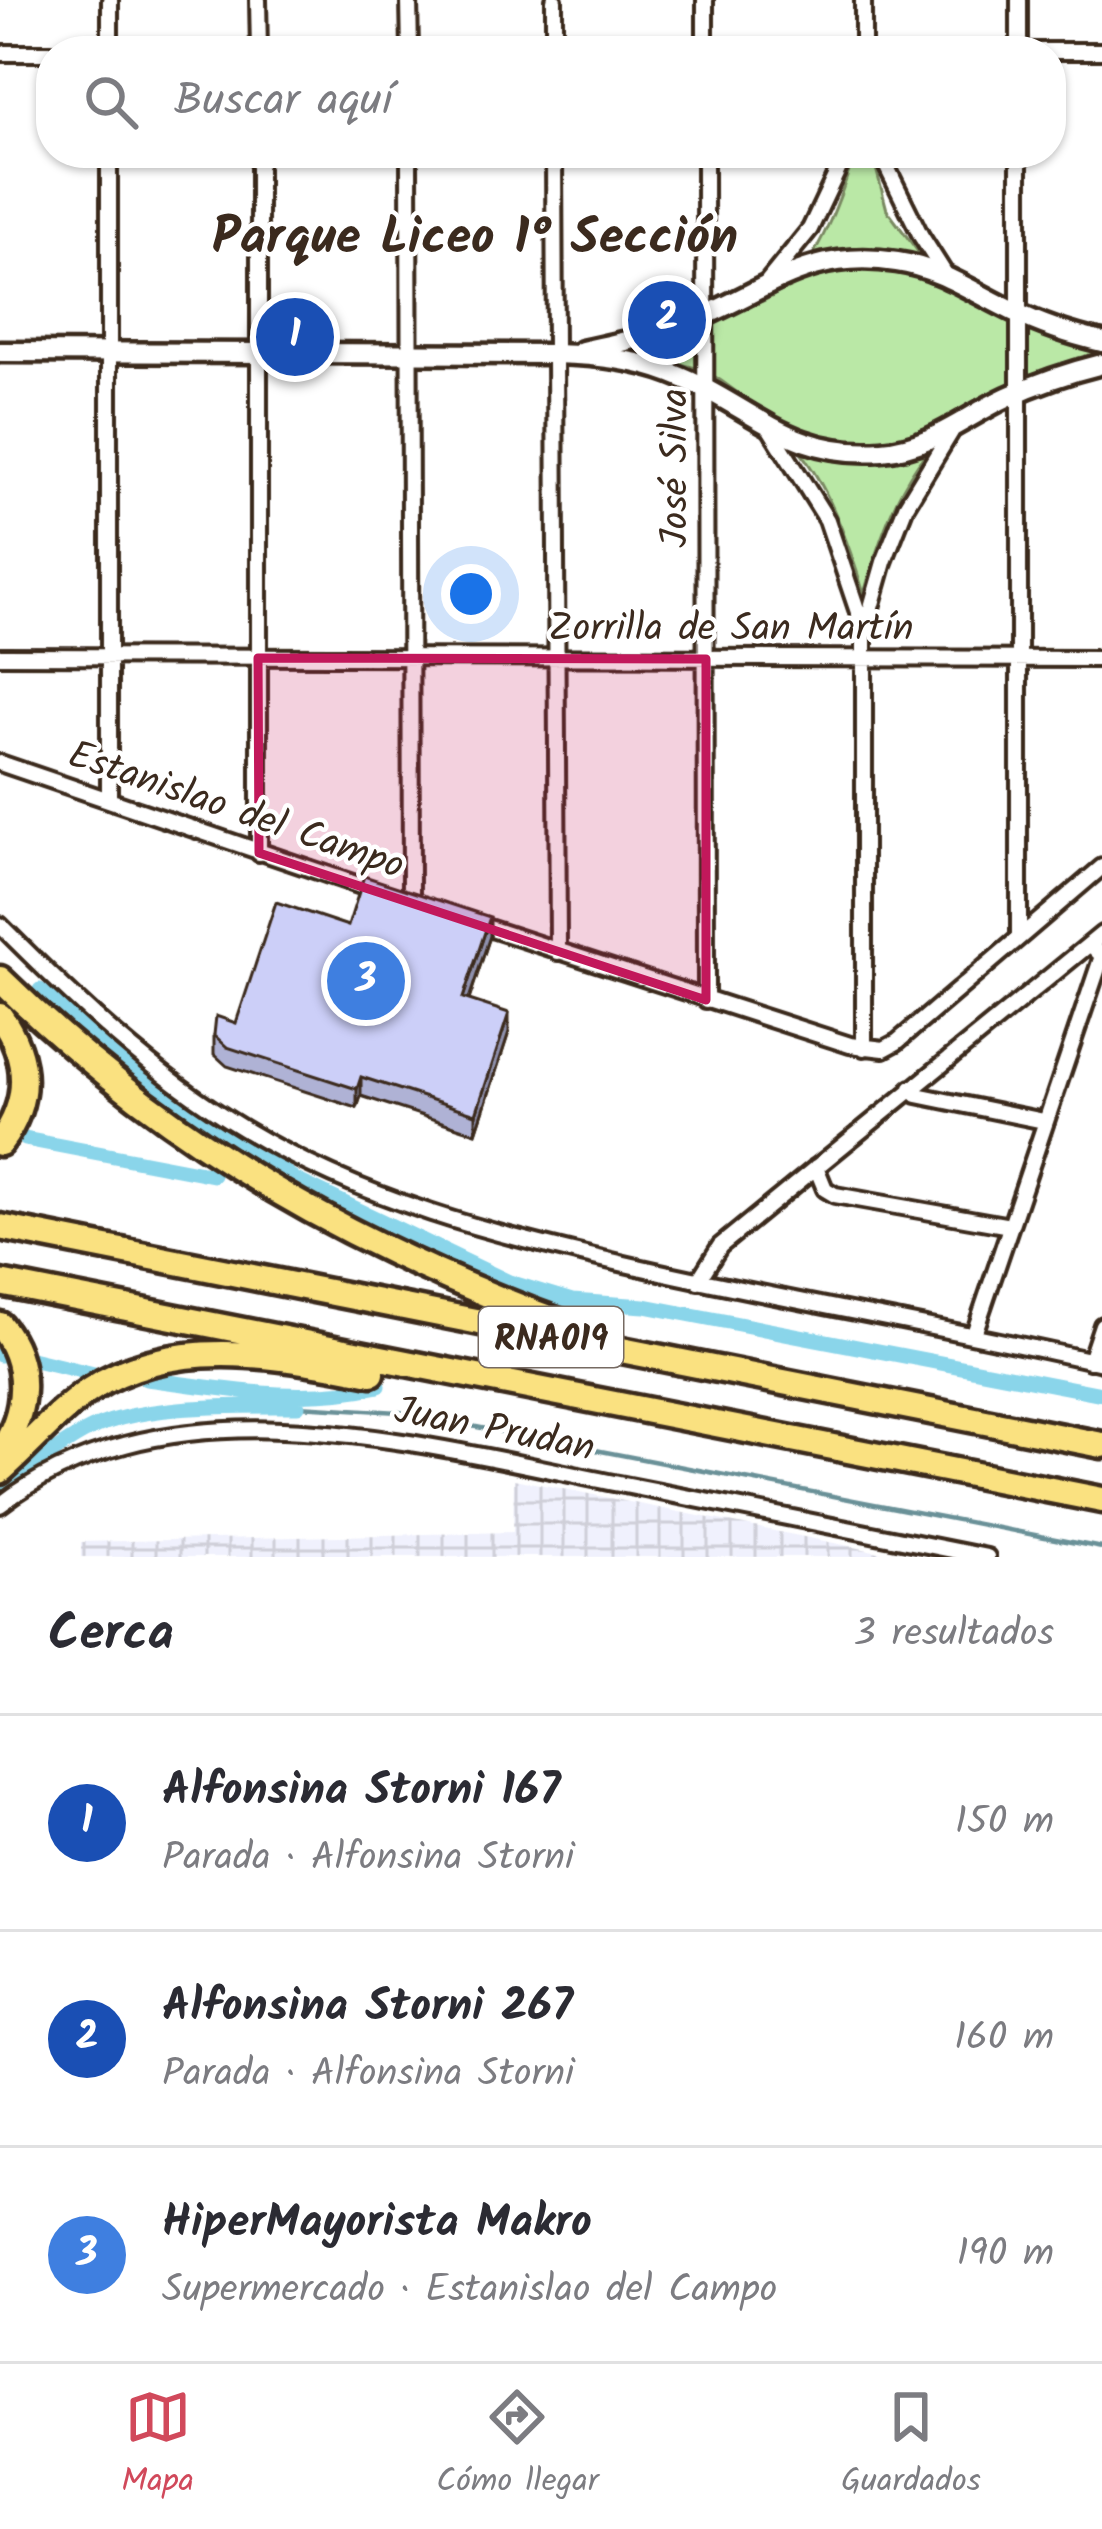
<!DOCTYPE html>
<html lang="es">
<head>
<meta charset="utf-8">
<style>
	:root { --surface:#fff; --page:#f7f7f7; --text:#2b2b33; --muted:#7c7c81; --line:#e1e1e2; --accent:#d1495b }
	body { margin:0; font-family:Kalam,sans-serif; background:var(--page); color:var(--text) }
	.you { position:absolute; left:471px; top:594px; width:42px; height:42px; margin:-30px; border:9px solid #fff; border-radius:50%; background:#1a73e8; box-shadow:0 0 0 18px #1a73e833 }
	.badge { display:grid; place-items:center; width:78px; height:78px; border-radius:50%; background:var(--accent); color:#fff; font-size:39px; font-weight:700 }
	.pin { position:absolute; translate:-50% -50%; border:6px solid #fff; box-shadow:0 3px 12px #0006 }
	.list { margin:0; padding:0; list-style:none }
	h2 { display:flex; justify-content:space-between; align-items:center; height:156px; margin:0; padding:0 48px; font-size:51px }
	h2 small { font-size:39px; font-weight:400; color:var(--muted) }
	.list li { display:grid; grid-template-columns:78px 1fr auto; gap:36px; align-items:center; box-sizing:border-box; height:216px; padding:0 48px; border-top:3px solid var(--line) }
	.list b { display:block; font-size:45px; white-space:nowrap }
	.list p { margin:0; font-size:39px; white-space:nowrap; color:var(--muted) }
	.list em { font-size:39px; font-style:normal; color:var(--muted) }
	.icon { flex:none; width:66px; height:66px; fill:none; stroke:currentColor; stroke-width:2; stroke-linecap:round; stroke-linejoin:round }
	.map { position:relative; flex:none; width:1102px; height:1557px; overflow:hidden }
	.search { position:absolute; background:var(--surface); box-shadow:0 3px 9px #0004; left:36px; right:36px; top:36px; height:132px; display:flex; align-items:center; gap:30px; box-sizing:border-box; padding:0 42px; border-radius:48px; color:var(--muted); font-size:45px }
	.sheet { height:804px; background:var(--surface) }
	nav { display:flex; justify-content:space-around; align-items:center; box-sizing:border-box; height:168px; border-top:3px solid var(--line); background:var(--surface); font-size:33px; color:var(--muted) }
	nav a { display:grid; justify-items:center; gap:6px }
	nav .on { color:var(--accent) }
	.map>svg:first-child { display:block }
	.industrial { fill:url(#industrial-grid) }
	.green { fill:#bae8a6; stroke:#7a8962; stroke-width:3 }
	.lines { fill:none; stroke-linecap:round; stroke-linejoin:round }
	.stream { stroke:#6a9198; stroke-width:4.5 }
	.canal { stroke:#8ad5ea; stroke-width:15 }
	.street-casing { stroke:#3b2a1e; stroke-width:22 }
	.secondary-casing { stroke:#3b2a1e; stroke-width:27 }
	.highway-casing { stroke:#3b2a1e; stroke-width:33 }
	.street { stroke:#fff; stroke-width:14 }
	.secondary { stroke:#fff; stroke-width:18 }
	.highway { stroke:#fae180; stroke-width:24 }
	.wall { fill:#afb2d5; stroke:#3b2a1e; stroke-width:3 }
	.shaded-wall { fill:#8f91ae; stroke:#3b2a1e; stroke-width:3 }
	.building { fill:#cccff8; stroke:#3b2a1e; stroke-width:3 }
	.marked { fill:#c2185b; fill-opacity:0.2; stroke:#c2185b; stroke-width:9; stroke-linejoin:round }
	.labels { text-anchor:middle; stroke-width:9; stroke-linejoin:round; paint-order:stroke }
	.shield { fill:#fff; stroke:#766a62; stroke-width:3 }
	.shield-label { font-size:36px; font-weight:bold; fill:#3b2a1e }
	.street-label { font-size:39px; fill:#3b2a1e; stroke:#fff }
	.district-label { font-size:51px; font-weight:bold; fill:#3b2a1e; stroke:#fff }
</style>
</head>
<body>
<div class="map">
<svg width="1102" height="1557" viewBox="0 0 1102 1557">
	<defs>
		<pattern id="industrial-grid" width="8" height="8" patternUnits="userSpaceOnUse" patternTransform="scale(3)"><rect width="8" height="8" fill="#f0f1fd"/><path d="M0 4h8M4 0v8" fill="none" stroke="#cfcfd8"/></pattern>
	</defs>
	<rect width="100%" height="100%" fill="#fff"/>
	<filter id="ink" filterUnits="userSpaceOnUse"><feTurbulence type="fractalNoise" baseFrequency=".00833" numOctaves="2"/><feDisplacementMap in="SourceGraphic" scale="24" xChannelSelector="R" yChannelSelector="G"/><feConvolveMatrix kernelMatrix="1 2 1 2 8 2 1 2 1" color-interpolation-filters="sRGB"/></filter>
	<g filter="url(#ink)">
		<path class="industrial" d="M514,1479L904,1557H81V1542L513,1532Z"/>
		<path class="green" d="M855,153H872L887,210L942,284L1017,324L1102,349C1080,365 1042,368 1015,380C1001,386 989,397 976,406C909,452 885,518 864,594C840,515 812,442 741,395C729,387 715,375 702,370C674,360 641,358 612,352C652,339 770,309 795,280C823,248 842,193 855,153Z"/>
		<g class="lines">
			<path class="stream" d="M298,1406L399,1412L1102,1548"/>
			<path class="canal" d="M40,990L159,1086L296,1180L509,1282L572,1301L645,1306L1102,1394
				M25,1139L213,1175
				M0,1355H1
				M31,1359L94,1374
				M146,1379C225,1389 301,1404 379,1386
				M0,1490C28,1471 55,1448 85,1432C136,1403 239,1406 298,1406"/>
			<defs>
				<path id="street" d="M258,0L259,51
					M409,0L410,51
					M863,0V51
					M1019,0V51
					M110,51V0
					M554,51V0
					M705,51V0
					M976,51H1102
					M0,53H51
					M409,153L411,902
					M554,153L558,952
					M705,153L706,1000
					M880,153L921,236L947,277
					M768,281L810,229L846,153
					M770,429L827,520L863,627
					M0,656L1102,659
					M0,763L376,891
					M109,798V153
					M259,853V153
					M476,924L850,1045L884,1049L897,1042L1102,867
					M0,925C76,1001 152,1074 244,1129C364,1201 494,1235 629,1265C786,1301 945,1327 1102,1363
					M1019,937V153
					M864,1048V632L884,562L906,506L951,432
					M911,1088L917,1095L1044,1121
					M816,1167L825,1189L835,1195L1010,1226
					M698,1281L720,1246L1102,934
					M974,1334L1102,956L1090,944
					M1090,1361L1102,1325
					M0,1505C173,1373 425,1446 619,1484C742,1508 864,1532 987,1557"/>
				<path id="secondary" d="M582,351C624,342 667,332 706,315C775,284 815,249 897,262C940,268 976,294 1015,312C1043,326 1072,335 1102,342
					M0,352L554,354C594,355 635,359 671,373C751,404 787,458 882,451C932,447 964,417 1007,397C1037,383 1070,372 1102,364"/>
				<path id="highway" d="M0,979C170,1146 361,1252 584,1331
					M0,1016C30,1058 31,1102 0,1143
					M0,1227L1102,1445
					M0,1283L1102,1500
					M0,1325C31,1363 28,1412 0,1452
					M0,1471C30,1445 57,1412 90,1390C173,1334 280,1356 372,1373"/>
			</defs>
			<use href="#street" class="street-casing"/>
			<use href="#secondary" class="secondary-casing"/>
			<use href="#highway" class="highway-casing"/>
			<use href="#street" class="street"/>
			<use href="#secondary" class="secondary"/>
			<use href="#highway" class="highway"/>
		</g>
		<path class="wall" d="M348,926L490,936L469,1000L509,1032L476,1133L361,1096L357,1108L227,1066L214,1054V1035L236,1023Z"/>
		<path class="shaded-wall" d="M490,917V936L463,1017V998Z
			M509,1013V1032L476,1133V1114Z
			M361,1077V1096L357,1108V1089Z"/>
		<path class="building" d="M364,876L490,917L463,998L509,1013L476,1114L361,1077L357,1089L227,1047L214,1035L216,1016L236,1023L276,902L348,926Z"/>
	</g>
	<path class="marked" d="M258,658L706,659V1000L259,853Z"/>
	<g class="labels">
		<rect class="shield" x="479" y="1307" width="144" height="60" rx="9"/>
		<g class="shield-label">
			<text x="551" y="1350">RNA019</text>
		</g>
		<g class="street-label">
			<text transform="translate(673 468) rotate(-90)" y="14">José Silva</text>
			<text x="731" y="640">Zorrilla de San Martín</text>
			<text transform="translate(237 808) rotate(19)" y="14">Estanislao del Campo</text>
			<text transform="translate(495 1427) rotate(11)" y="14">Juan Prudan</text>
		</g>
		<g class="district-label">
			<text x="475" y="253">Parque Liceo 1° Sección</text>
		</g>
	</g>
</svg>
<div class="you"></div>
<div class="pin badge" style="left:295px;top:337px;background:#1a4fb4">1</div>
<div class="pin badge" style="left:667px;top:320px;background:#1a4fb4">2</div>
<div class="pin badge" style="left:366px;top:981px;background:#3f7fe0">3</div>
<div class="search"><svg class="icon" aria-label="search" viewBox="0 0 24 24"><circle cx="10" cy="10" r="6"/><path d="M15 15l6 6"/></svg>Buscar aquí</div>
</div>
<section class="sheet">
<h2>Cerca<small>3 resultados</small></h2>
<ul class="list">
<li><span class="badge" style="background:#1a4fb4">1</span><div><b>Alfonsina Storni 167</b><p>Parada · Alfonsina Storni</p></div><em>150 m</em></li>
<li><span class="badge" style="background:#1a4fb4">2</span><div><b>Alfonsina Storni 267</b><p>Parada · Alfonsina Storni</p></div><em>160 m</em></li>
<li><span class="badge" style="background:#3f7fe0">3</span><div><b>HiperMayorista Makro</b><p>Supermercado · Estanislao del Campo</p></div><em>190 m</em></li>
</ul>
</section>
<nav>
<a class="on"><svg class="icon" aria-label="map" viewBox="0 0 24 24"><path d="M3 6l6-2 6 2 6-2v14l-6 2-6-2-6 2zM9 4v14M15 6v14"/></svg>Mapa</a>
<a><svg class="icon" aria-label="directions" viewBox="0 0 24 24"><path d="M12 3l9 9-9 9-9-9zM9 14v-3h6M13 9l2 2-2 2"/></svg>Cómo llegar</a>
<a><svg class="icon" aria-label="saved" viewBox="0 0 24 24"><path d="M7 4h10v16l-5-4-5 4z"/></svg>Guardados</a>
</nav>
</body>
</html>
